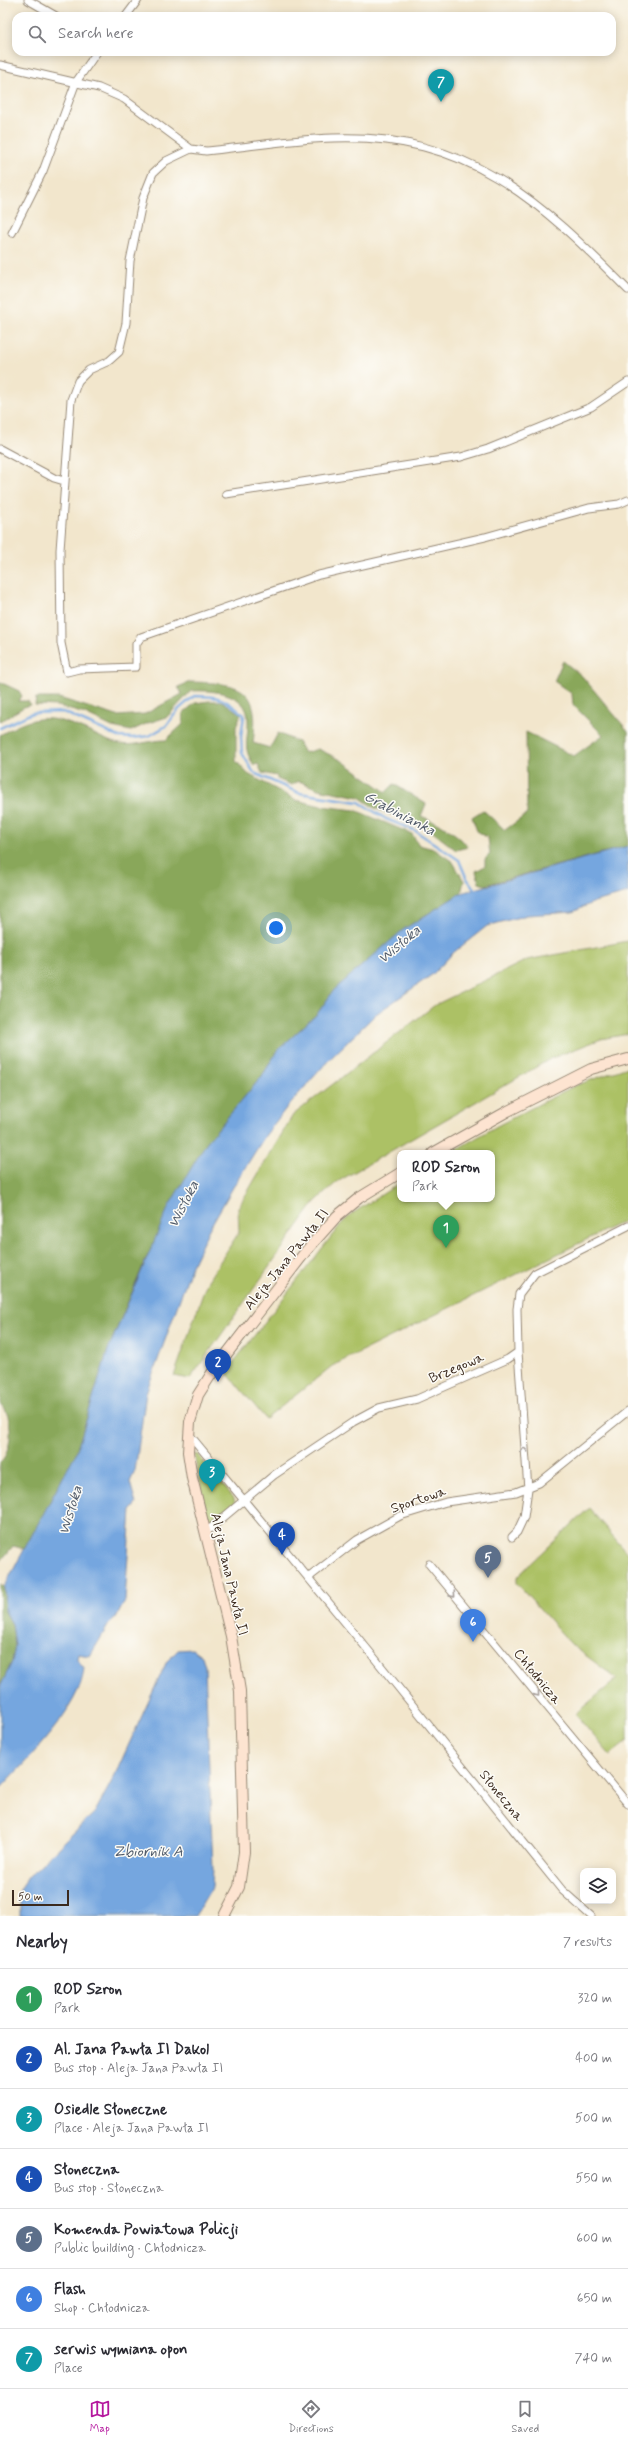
<!DOCTYPE html>
<html lang="en">
<head>
<meta charset="utf-8">
<style>
	:root { --surface:#fff; --page:#f2f2f3; --text:#2b2b33; --muted:#7c7c81; --line:#e1e1e2; --accent:#b5179e }
	body { margin:0; font-family:Mynerve,sans-serif; background:var(--page); color:var(--text) }
	.controls { position:absolute; right:12px; bottom:12px; display:grid; overflow:hidden; border-radius:8px; box-shadow:0 2px 10px #0003 }
	.controls button { width:36px; height:36px; display:grid; place-items:center; padding:0; border:0; border-bottom:1px solid var(--line); background:var(--surface); color:var(--text); font:20px sans-serif }
	.scale { position:absolute; left:12px; bottom:10px; width:57px; box-sizing:border-box; padding-left:4px; border:2px solid #3b2a1e; border-top:0; font-size:11px; line-height:14px; white-space:nowrap; color:#3b2a1e; -webkit-text-stroke:3px #fdfcf7; paint-order:stroke }
	.you { position:absolute; left:276px; top:928px; width:14px; height:14px; margin:-10px; border:3px solid #fff; border-radius:50%; background:#1a73e8; box-shadow:0 0 0 6px #1a73e833 }
	.badge { display:grid; place-items:center; width:26px; height:26px; border-radius:50%; background:var(--accent); color:#fff; font-size:13px; font-weight:700 }
	.pin { position:absolute; translate:-50% -33px; filter:drop-shadow(0 1px 2px #0008) }
	.pin::after { content:''; position:absolute; top:21px; width:14px; height:12px; background:inherit; clip-path:polygon(0 0,100% 0,50% 100%) }
	.popup { position:absolute; left:397px; top:1150px; width:98px; height:52px; box-sizing:border-box; display:grid; place-content:center; border-radius:8px; background:var(--surface); filter:drop-shadow(0 1px 3px #0005); font-size:13px; white-space:nowrap; color:var(--muted) }
	.popup b { font-size:15px; color:var(--text) }
	.popup::after { content:''; position:absolute; left:50%; top:100%; margin-left:-8px; border:8px solid transparent; border-top-color:var(--surface) }
	.list { margin:0; padding:0; list-style:none }
	h2 { display:flex; justify-content:space-between; align-items:center; height:52px; margin:0; padding:0 16px; font-size:17px }
	h2 small { font-size:13px; font-weight:400; color:var(--muted) }
	.list li { display:grid; grid-template-columns:26px 1fr auto; gap:12px; align-items:center; box-sizing:border-box; height:60px; padding:0 16px; border-top:1px solid var(--line) }
	.list b { display:block; font-size:15px; white-space:nowrap }
	.list p { margin:0; font-size:13px; white-space:nowrap; color:var(--muted) }
	.list em { font-size:13px; font-style:normal; color:var(--muted) }
	.icon { flex:none; width:22px; height:22px; fill:none; stroke:currentColor; stroke-width:2; stroke-linecap:round; stroke-linejoin:round }
	.map { position:relative; flex:none; width:628px; height:1916px; overflow:hidden }
	.search { position:absolute; background:var(--surface); box-shadow:0 2px 10px #0003; left:12px; right:12px; top:12px; height:44px; display:flex; align-items:center; gap:10px; box-sizing:border-box; padding:0 14px; border-radius:12px; color:var(--muted); font-size:15px }
	.sheet { height:472px; background:var(--surface) }
	nav { display:flex; justify-content:space-around; align-items:center; box-sizing:border-box; height:56px; border-top:1px solid var(--line); background:var(--surface); font-size:11px; color:var(--muted) }
	nav a { display:grid; justify-items:center; gap:2px }
	nav .on { color:var(--accent) }
	.map>svg:first-child { display:block }
	.green { fill:#acc165; stroke:#747642 }
	.forest { fill:#89a75a; stroke:#62683c }
	.water { fill:#74a6df; stroke:#58687e }
	.lines { fill:none; stroke-linecap:round; stroke-linejoin:round }
	.stream { stroke:#74a6df; stroke-width:2.5 }
	.street-casing { stroke:#968875; stroke-width:9 }
	.secondary-casing { stroke:#968875; stroke-width:12 }
	.street { stroke:#fff; stroke-width:7 }
	.secondary { stroke:#fde4d1; stroke-width:10 }
	.oneway { stroke:#a79f9a }
	.labels { text-anchor:middle; stroke-width:3; stroke-linejoin:round; paint-order:stroke }
	.street-label { font-size:14px; fill:#3b2a1e; stroke:#fdfcf7 }
	.water-label { font-size:15px; font-style:italic; fill:#525c6b; stroke:#fdfcf7 }
</style>
</head>
<body>
<div class="map">
<svg width="628" height="1916" viewBox="0 0 628 1916">
	<rect width="100%" height="100%" fill="#fdfcf7"/>
	<filter id="ink" filterUnits="userSpaceOnUse"><feTurbulence type="fractalNoise" baseFrequency=".025" numOctaves="2"/><feDisplacementMap in="SourceGraphic" scale="8" xChannelSelector="R" yChannelSelector="G"/><feConvolveMatrix kernelMatrix="1 2 1 2 8 2 1 2 1" color-interpolation-filters="sRGB"/></filter>
	<filter id="wash" filterUnits="userSpaceOnUse"><feTurbulence type="fractalNoise" baseFrequency=".012" numOctaves="4" result="noise"/><feDisplacementMap in="SourceGraphic" scale="16" xChannelSelector="R" yChannelSelector="G"/><feGaussianBlur stdDeviation="0.9" result="paint"/><feColorMatrix in="noise" values="0 0 0 0 0 0 0 0 0 0 0 0 0 0 0 0 0 1.4 0 .05"/><feComposite in="paint" operator="in"/></filter>
	<g filter="url(#wash)">
		<rect width="100%" height="100%" fill="#f2e6cc"/>
		<path class="green" d="M628,941V1034L601,1039L552,1058L337,1182L315,1202L190,1379L174,1376L207,1282L239,1232L238,1208L293,1115L435,1005L527,960Z
			M628,1067V1219L332,1366L266,1419L226,1372L341,1224L353,1213L400,1183V1199H492V1153H450L497,1126L574,1086Z
			M197,1454L234,1498L235,1503L211,1523L208,1521L194,1455Z
			M589,1508L628,1554V1741L610,1755L575,1714L617,1679L572,1645L517,1583V1577Z"/>
		<path class="forest" d="M563,661L582,676L628,731V846L485,885L479,883L476,871L485,866V859L490,854L488,838L477,831L472,817L483,810L505,830L527,814L526,732L574,756L603,735L573,705L572,694L554,681Z
			M0,682L19,691L22,696L19,701H28L30,705C22,706 9,718 0,721Z
			M190,682C241,683 261,687 253,743L270,748L278,733L298,742L304,753L318,749L341,760L386,792L394,784L426,804L421,816C438,823 457,832 468,847L456,850L430,830L375,808L359,797L318,789L299,781L292,785L277,779V776L262,773L258,764L254,765C241,747 249,739 248,720C248,692 212,690 191,691L167,717L148,723L131,731L112,727L85,714L57,706L35,705L36,698H59L117,716L145,714L182,694L178,687Z
			M209,701H222L241,714L236,727V761L248,774L296,800L321,806L355,810L412,834L419,845L434,849L453,862L464,881L461,893L404,929L334,990L317,1014L278,1050L262,1076L206,1143L145,1261L108,1350L76,1453L25,1549L13,1546L0,1562V1462C13,1452 14,1414 0,1404V735C39,712 52,715 92,733C99,736 107,741 115,743C133,748 148,740 166,740L183,724V713L195,703Z
			M0,1584L4,1587L5,1611L12,1624L15,1645L12,1662L0,1687Z"/>
		<path class="water" d="M628,846V893L594,902L573,912L527,915L487,926L453,953L433,974L376,1014L328,1061L287,1107L265,1136L235,1184L209,1229L191,1268L146,1393L135,1471L130,1482L136,1504L131,1510L125,1601L116,1618L109,1624L90,1656L78,1654L77,1659L84,1668C82,1706 26,1761 0,1789V1687L12,1662L15,1645L12,1624L5,1611L4,1587L76,1453L108,1350L169,1206L206,1143L262,1076L278,1050L317,1014L334,990L404,929L461,893Z
			M192,1649L202,1656L205,1666L213,1868L212,1888L195,1916H20V1889L29,1876L95,1812L113,1779L167,1661L178,1650Z"/>
		<g class="lines">
			<path class="stream" d="M0,728L32,713L63,712L119,737L133,738L149,736L166,726L179,709L194,696C221,696 224,698 244,715L241,737L242,753L254,773L299,793L359,802L386,819L414,830L459,860L466,877L475,890"/>
		</g>
	</g>
	<g filter="url(#ink)">
		<g class="lines">
			<defs>
				<path id="street" d="M28,0L56,16
					M126,16L138,0
					M0,65L99,88L124,99L191,149L206,151C248,147 291,139 333,138C468,133 539,200 628,290
					M191,149L166,161L153,173L143,198L130,261L126,323L119,352L109,361L89,370L78,381L71,400L60,550L61,643L67,672L79,669L136,667V644L141,637L319,575L485,537L589,508L619,504L628,500
					M12,233L43,171L76,82L97,52
					M0,449L54,478L64,481
					M226,494L461,457L488,449L591,407L628,382
					M189,1434L368,1650L562,1890L591,1916
					M206,1532L274,1475L353,1422L379,1408L417,1399L508,1359L518,1352
					M512,1537L517,1532L524,1517L528,1489L518,1352L517,1309L519,1294L535,1273L628,1226
					M429,1564L628,1804
					M308,1578L357,1540L400,1516L446,1502L516,1492L539,1483L628,1411"/>
				<path id="secondary" d="M433,1153L508,1111L591,1069L628,1059
					M224,1916L239,1887L244,1852L240,1691L231,1636L192,1478L188,1452L190,1422L198,1395L212,1373L306,1251L337,1216L359,1198L400,1173"/>
			</defs>
			<use href="#street" class="street-casing"/>
			<use href="#secondary" class="secondary-casing"/>
			<use href="#street" class="street"/>
			<use href="#secondary" class="secondary"/>
		</g>
		<defs><path id="oneway-chevron" d="M-2-3.5L2.5 0L-2 3.5" fill="none" stroke-width="1.6" stroke-linecap="round" stroke-linejoin="round"/></defs>
		<g class="oneway">
			<use href="#oneway-chevron" transform="translate(524 1450) rotate(-93)"/>
			<use href="#oneway-chevron" transform="translate(453 1595) rotate(48)"/>
			<use href="#oneway-chevron" transform="translate(537 1694) rotate(51)"/>
		</g>
	</g>
	<g class="labels">
		<g class="street-label">
			<text transform="translate(286 1259) rotate(-51)" y="5">Aleja Jana Pawła II</text>
			<text transform="translate(456 1367) rotate(-23)" y="5">Brzegowa</text>
			<text transform="translate(418 1499) rotate(-19)" y="5">Sportowa</text>
			<text transform="translate(230 1574) rotate(77)" y="5">Aleja Jana Pawła II</text>
			<text transform="translate(538 1676) rotate(51)" y="5">Chłodnicza</text>
			<text transform="translate(502 1795) rotate(51)" y="5">Słoneczna</text>
		</g>
		<g class="water-label">
			<text transform="translate(400 813) rotate(28)" y="5">Grabinianka</text>
			<text transform="translate(399 944) rotate(-40)" y="5">Wisłoka</text>
			<text transform="translate(183 1204) rotate(-63)" y="5">Wisłoka</text>
			<text transform="translate(70 1510) rotate(-73)" y="5">Wisłoka</text>
			<text x="148" y="1856">Zbiornik A</text>
		</g>
	</g>
</svg>
<div class="controls">
<button><svg class="icon" aria-label="layers" viewBox="0 0 24 24"><path d="M12 4l9 5-9 5-9-5zM3 14l9 5 9-5"/></svg></button>
</div>
<div class="scale">50 m</div>
<div class="you"></div>
<div class="pin badge" style="left:446px;top:1248px;background:#2e9e5b">1</div>
<div class="popup"><b>ROD Szron</b>Park</div>
<div class="pin badge" style="left:218px;top:1382px;background:#1a4fb4">2</div>
<div class="pin badge" style="left:212px;top:1492px;background:#0f9aa8">3</div>
<div class="pin badge" style="left:282px;top:1555px;background:#1a4fb4">4</div>
<div class="pin badge" style="left:488px;top:1578px;background:#5c6f8a">5</div>
<div class="pin badge" style="left:473px;top:1642px;background:#3f7fe0">6</div>
<div class="pin badge" style="left:441px;top:102px;background:#0f9aa8">7</div>
<div class="search"><svg class="icon" aria-label="search" viewBox="0 0 24 24"><circle cx="10" cy="10" r="6"/><path d="M15 15l6 6"/></svg>Search here</div>
</div>
<section class="sheet">
<h2>Nearby<small>7 results</small></h2>
<ul class="list">
<li><span class="badge" style="background:#2e9e5b">1</span><div><b>ROD Szron</b><p>Park</p></div><em>320 m</em></li>
<li><span class="badge" style="background:#1a4fb4">2</span><div><b>Al. Jana Pawła II Dakol</b><p>Bus stop · Aleja Jana Pawła II</p></div><em>400 m</em></li>
<li><span class="badge" style="background:#0f9aa8">3</span><div><b>Osiedle Słoneczne</b><p>Place · Aleja Jana Pawła II</p></div><em>500 m</em></li>
<li><span class="badge" style="background:#1a4fb4">4</span><div><b>Słoneczna</b><p>Bus stop · Słoneczna</p></div><em>550 m</em></li>
<li><span class="badge" style="background:#5c6f8a">5</span><div><b>Komenda Powiatowa Policji</b><p>Public building · Chłodnicza</p></div><em>600 m</em></li>
<li><span class="badge" style="background:#3f7fe0">6</span><div><b>Flash</b><p>Shop · Chłodnicza</p></div><em>650 m</em></li>
<li><span class="badge" style="background:#0f9aa8">7</span><div><b>serwis wymiana opon</b><p>Place</p></div><em>740 m</em></li>
</ul>
</section>
<nav>
<a class="on"><svg class="icon" aria-label="map" viewBox="0 0 24 24"><path d="M3 6l6-2 6 2 6-2v14l-6 2-6-2-6 2zM9 4v14M15 6v14"/></svg>Map</a>
<a><svg class="icon" aria-label="directions" viewBox="0 0 24 24"><path d="M12 3l9 9-9 9-9-9zM9 14v-3h6M13 9l2 2-2 2"/></svg>Directions</a>
<a><svg class="icon" aria-label="saved" viewBox="0 0 24 24"><path d="M7 4h10v16l-5-4-5 4z"/></svg>Saved</a>
</nav>
</body>
</html>
